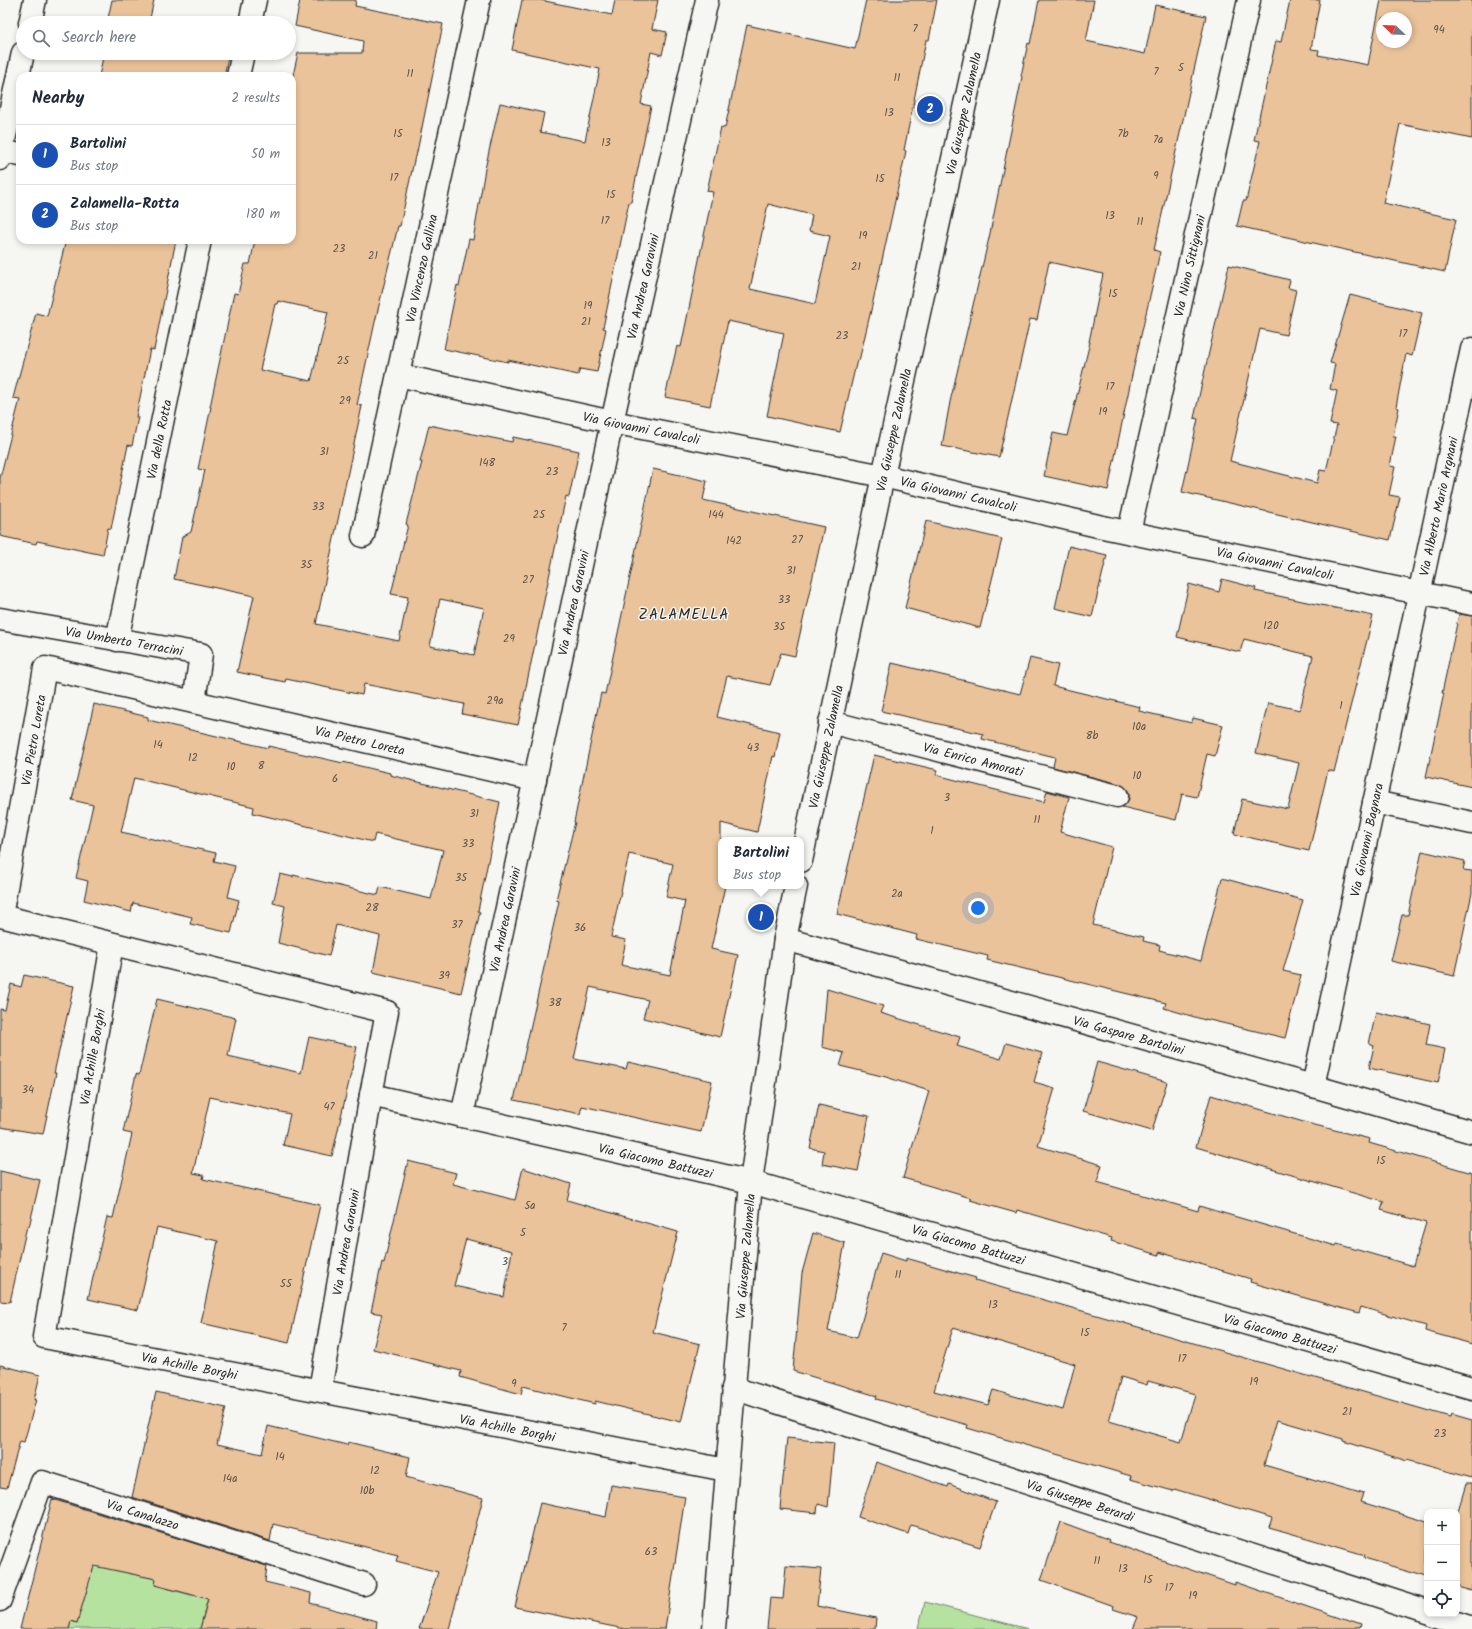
<!DOCTYPE html>
<html lang="en">
<head>
<meta charset="utf-8">
<style>
	:root { --surface:#fff; --page:#f6f6f7; --text:#1f2937; --muted:#747a83; --line:#e0e1e3; --accent:#ea580c }
	body { margin:0; font-family:Kalam,sans-serif; background:var(--page); color:var(--text) }
	.controls { position:absolute; right:12px; bottom:12px; display:grid; overflow:hidden; border-radius:8px; box-shadow:0 2px 6px #0003 }
	.controls button { width:36px; height:36px; display:grid; place-items:center; padding:0; border:0; border-bottom:1px solid var(--line); background:var(--surface); color:var(--text); font:20px sans-serif }
	.compass { position:absolute; left:1376px; top:12px; width:36px; height:36px; border-radius:50%; background:var(--surface); box-shadow:0 2px 6px #0003; rotate:293deg }
	.you { position:absolute; left:978px; top:908px; width:14px; height:14px; margin:-10px; border:3px solid #fff; border-radius:50%; background:#1a73e8; box-shadow:0 0 0 6px #1a73e833 }
	.badge { display:grid; place-items:center; width:26px; height:26px; border-radius:50%; background:var(--accent); color:#fff; font-size:13px; font-weight:700 }
	.pin { position:absolute; translate:-50% -50%; border:2px solid #fff; box-shadow:0 1px 4px #0006 }
	.popup { position:absolute; left:718px; top:837px; width:86px; height:52px; box-sizing:border-box; display:grid; place-content:center; border-radius:8px; background:var(--surface); filter:drop-shadow(0 1px 3px #0005); font-size:13px; white-space:nowrap; color:var(--muted) }
	.popup b { font-size:15px; color:var(--text) }
	.popup::after { content:''; position:absolute; left:50%; top:100%; margin-left:-8px; border:8px solid transparent; border-top-color:var(--surface) }
	.list { margin:0; padding:0; list-style:none }
	h2 { display:flex; justify-content:space-between; align-items:center; height:52px; margin:0; padding:0 16px; font-size:17px }
	h2 small { font-size:13px; font-weight:400; color:var(--muted) }
	.list li { display:grid; grid-template-columns:26px 1fr auto; gap:12px; align-items:center; box-sizing:border-box; height:60px; padding:0 16px; border-top:1px solid var(--line) }
	.list b { display:block; font-size:15px; white-space:nowrap }
	.list p { margin:0; font-size:13px; white-space:nowrap; color:var(--muted) }
	.list em { font-size:13px; font-style:normal; color:var(--muted) }
	.icon { flex:none; width:22px; height:22px; fill:none; stroke:currentColor; stroke-width:2; stroke-linecap:round; stroke-linejoin:round }
	.map { position:relative; flex:none; width:1472px; height:1629px; overflow:hidden }
	.search { position:absolute; background:var(--surface); box-shadow:0 2px 6px #0003; left:16px; top:16px; width:280px; height:44px; display:flex; align-items:center; gap:10px; box-sizing:border-box; padding:0 14px; border-radius:22px; color:var(--muted); font-size:15px }
	.panel { position:absolute; background:var(--surface); box-shadow:0 2px 6px #0003; left:16px; top:72px; width:280px; height:172px; border-radius:12px }
	.map>svg:first-child { display:block }
	.green { fill:#b6e2a0; stroke:#708666 }
	.building { fill:#eac39a; stroke:#2b2b2b; fill-rule:evenodd }
	.lines { fill:none; stroke-linecap:round; stroke-linejoin:round }
	.minor-casing { stroke:#2b2b2b; stroke-width:25 }
	.tertiary-casing { stroke:#2b2b2b; stroke-width:25 }
	.minor { stroke:#f6f6f2; stroke-width:22 }
	.tertiary { stroke:#f6f6f2; stroke-width:22 }
	.labels { text-anchor:middle; stroke-width:3; stroke-linejoin:round; paint-order:stroke }
	.number-label { font-size:11px; fill:#5b5147 }
	.street-label { font-size:13px; fill:#2b2b2b; stroke:#f6f6f2 }
	.quarter-label { font-size:15px; letter-spacing:1px; fill:#2b2b2b; stroke:#f6f6f2 }
</style>
</head>
<body>
<div class="map">
<svg width="1472" height="1629" viewBox="0 0 1472 1629">
	<rect width="100%" height="100%" fill="#f6f6f2"/>
	<filter id="ink" filterUnits="userSpaceOnUse"><feTurbulence type="fractalNoise" baseFrequency=".025" numOctaves="2"/><feDisplacementMap in="SourceGraphic" scale="8" xChannelSelector="R" yChannelSelector="G"/><feConvolveMatrix kernelMatrix="1 2 1 2 8 2 1 2 1" color-interpolation-filters="sRGB"/></filter>
	<g filter="url(#ink)">
		<path class="green" d="M87,1564L156,1579L155,1585L191,1595L209,1593L200,1629H69L71,1621L77,1623L88,1586Z
			M925,1602L1028,1629H918Z"/>
		<path class="building" d="M112,0H154L149,23H107Z
			M300,0H356L355,6L443,24L416,157L415,156L400,226H398L375,322L357,405L362,406L316,624L399,641L408,597L391,594L408,525L406,524L422,462H420L429,425L512,442L513,437L579,451L569,497L566,496L518,725L462,714L464,704L364,684L362,695L286,679L285,682L237,672L254,596L174,579L182,537L191,532L205,470L198,469L211,407H210L234,293L238,294L245,264H250L255,240H292V80L298,53H362L363,41L295,26ZM278,301L328,312L311,381L260,370L275,304H277ZM440,599L484,608L474,655L430,646Z
			M522,0H540L612,15L615,0H658L652,29L667,32L662,55L651,52L641,104L651,106L631,202H629L603,328L606,329L597,372L580,369L578,375L508,360V362L444,349L457,285L459,286L469,239L473,240L485,169L500,103L544,113L540,132L585,141L600,69L512,50Z
			M866,0H937L929,40H926L904,150L906,151L872,306L859,361L857,360L840,432L767,416L784,333L728,321L710,406L665,397L677,346L681,347L713,192L707,191L721,127L725,128L747,25L855,49ZM768,204L812,215L809,231L830,236L815,304L750,289Z
			M1039,0H1094L1086,41L1145,54L1155,5L1206,16L1154,250L1160,252L1132,375L1108,490L1044,476L1053,433L1067,436L1090,342H1089L1103,274L1049,262L1037,320L1030,319L999,457L942,446L950,402L989,238L1022,77L1021,76L1028,43L1030,44Z
			M1290,0H1320L1311,49L1319,50L1318,55L1368,65L1381,0H1472V139L1400,124L1383,203L1456,219L1445,272L1237,226L1243,201H1246L1260,141L1254,140L1276,41L1281,42ZM1382,18H1406V42H1382Z
			M104,53H229L224,76H99Z
			M66,240H176L154,350L150,349L136,417H138L132,446L128,445L111,529L108,528L103,555L37,541L36,544L0,536V478L20,399L13,398L36,313L47,316Z
			M1229,265L1290,280L1288,288L1296,290L1286,335L1260,329L1230,461L1317,483L1320,470L1326,471L1337,425L1330,424L1337,391L1330,389L1335,364L1330,363L1350,295L1422,313L1412,356L1406,354L1396,407L1399,408L1393,436H1396L1390,466L1395,467L1389,495L1400,497L1390,540L1182,492L1198,419L1194,418Z
			M653,469L707,481L703,500L824,527L795,656L781,653L770,685L727,676L717,717L780,732L775,757L773,756L757,832L721,823V886H725L711,949L738,955L720,1037L643,1018L648,1000L590,987L574,1059L626,1069L628,1062L712,1081L701,1132L582,1106L580,1114L514,1100L559,901L556,900L575,822H574L601,693L605,694ZM629,854L673,864L666,897L685,901L670,975L621,965L626,940L611,937Z
			M926,521L1002,539L980,628L905,608Z
			M1069,546L1107,555L1092,617L1055,608Z
			M1222,579L1256,588L1255,591L1373,616L1334,772L1328,770L1309,851L1234,834L1242,799L1288,809L1299,763L1256,753L1268,703L1300,710L1313,656L1244,639L1240,652L1177,637L1189,584L1219,592Z
			M1459,614L1472,616V787L1426,777L1444,693H1442Z
			M1030,658L1058,665L1053,686L1140,707L1139,711L1192,723L1193,718L1223,725L1215,756L1207,754L1197,797L1182,794L1176,820L1122,807L1126,804L1129,799V792L1125,787L1120,784L1053,767L1055,757L982,739L983,734L881,711L892,663L1020,694Z
			M94,704L148,717V720L268,748V746L343,763V762L390,773V775L500,802L478,911L480,912L461,993L373,972L380,936L336,925L329,956L278,943L285,906L273,903L280,874L293,877V875L378,895L380,887L431,899L443,850L375,834L373,842L253,813L254,807L134,778L121,832L216,853L214,861L235,866L228,897L239,900L231,933L190,924L192,917L133,903L131,912L84,900L88,881L76,878L93,805L72,800Z
			M874,755L938,770L936,775L1044,802L1047,791L1069,797L1060,832L1112,847L1093,925L1144,937L1143,941L1160,945L1159,950L1201,961L1222,878L1303,900L1283,971L1301,975L1285,1038L1205,1019V1020L1164,1008L1166,1003L987,960L988,956L916,939L917,935L837,914Z
			M1422,851L1465,861L1463,870L1472,871V893L1454,976L1391,961L1402,915H1408Z
			M24,975L74,986L54,1073H56L43,1134L0,1127V1009L5,1010L11,984L21,987Z
			M827,989L883,1006L880,1013L960,1037L957,1046L1001,1059L1006,1043L1042,1053L1034,1082L1055,1088L1038,1146L1102,1165L1097,1182L1198,1211L1199,1206L1336,1246L1337,1244L1413,1266L1426,1223L1381,1210L1384,1202L1196,1147L1211,1095L1307,1123L1370,1139L1369,1143L1472,1173V1344L1425,1331L1426,1326L1361,1307L1359,1313L1319,1302L1250,1282L1251,1279L1159,1252V1255L1111,1241L1112,1238L1017,1210L1016,1213L970,1200L971,1198L903,1178L929,1091L886,1077L840,1066L844,1053L822,1047Z
			M157,999L236,1018L228,1056L301,1073L309,1037L357,1047L332,1156L283,1145L290,1114L210,1097L193,1173L204,1175L203,1179L320,1205L289,1343L201,1323L218,1241L157,1227L138,1310L88,1299L107,1217L113,1218L132,1134L123,1132L136,1074L139,1075Z
			M1376,1012L1430,1024L1426,1045L1445,1049L1438,1083L1369,1068L1374,1046L1369,1044Z
			M1097,1062L1167,1082L1152,1131L1083,1111Z
			M819,1105L869,1116L858,1171L822,1164L824,1151L810,1148Z
			M408,1161L456,1173L453,1184L515,1200L523,1168L571,1184L567,1200L678,1232L653,1332L700,1344L681,1422L595,1401V1404L523,1386L521,1394L460,1377L461,1371L373,1349L382,1314L371,1312L382,1262L384,1263ZM466,1239L512,1251L504,1297L454,1286Z
			M0,1171L40,1180L29,1227L27,1226L10,1302L0,1301Z
			M813,1233L845,1243L828,1331L857,1338L881,1253L906,1261V1258L976,1278L975,1280L1450,1417L1451,1414L1472,1420V1478L1407,1460V1461L1343,1441V1439L1277,1420L1264,1465L1364,1494L1361,1502L1427,1522V1576L1364,1558L1365,1555L1269,1527L1272,1518L1174,1489L1173,1491L1130,1479L1131,1476L967,1428L968,1425L876,1399L877,1396L793,1371L802,1273ZM953,1328L1075,1364L1063,1410L993,1390L988,1405L934,1391ZM1121,1377L1147,1385L1148,1381L1195,1394L1181,1442L1109,1421Z
			M0,1365L40,1375L34,1400H36L24,1442L20,1441L7,1488L0,1487Z
			M156,1392L226,1408L217,1444L262,1454L268,1426L347,1445L348,1442L410,1457L406,1477L483,1498L449,1629H419L438,1572L396,1561L398,1555L273,1524L270,1541L132,1497Z
			M787,1438L834,1443L828,1507L818,1504L817,1513L780,1509Z
			M876,1462L948,1487L949,1484L996,1502L980,1547L911,1525L908,1534L858,1517Z
			M1466,1484H1472V1589L1457,1585V1514Z
			M611,1485L685,1497L665,1629H625L515,1607L540,1503L606,1517Z
			M52,1499L267,1566L265,1582L311,1593L310,1603L377,1621L376,1629H200L208,1599L155,1585L156,1579L94,1566L77,1623L71,1621L69,1629H20Z
			M1061,1522L1110,1540L1109,1542L1235,1585V1582L1360,1625L1359,1629H1133L1138,1617L1113,1609L1114,1606L1041,1580Z
			M786,1566L821,1569L817,1606L876,1618L875,1629H767L770,1598L783,1599Z"/>
		<g class="lines">
			<defs>
				<g id="minor">
					<path d="M30,23L35,0"/>
					<path d="M250,23L255,0"/>
					<path d="M238,76L243,53"/>
					<path d="M2,151L20,155"/>
					<path d="M0,159L23,53"/>
					<path id="s1" d="M398,375L612,422L883,476L1098,526L1472,604"/>
					<path id="s2" d="M1129,532L1249,0"/>
					<path id="s3" d="M363,536L479,0"/>
					<path id="s4" d="M0,619L201,654L194,702"/>
					<path id="s5" d="M117,640L200,240"/>
					<path id="s6" d="M830,722L1117,796"/>
					<path id="s7" d="M535,780L45,668L1,916L387,1012L371,1095L751,1182L1472,1388"/>
					<path d="M1374,802L1472,823"/>
					<path id="s8" d="M785,939L1313,1086L1472,1132"/>
					<path id="s9" d="M112,944L44,1337L726,1470"/>
					<path id="s10" d="M1313,1086L1472,349"/>
					<path id="s11" d="M462,1116L612,422L707,0"/>
					<path id="s12" d="M733,1388L1427,1612"/>
					<path id="s13" d="M320,1390L371,1095"/>
					<path id="s14" d="M0,1600L42,1482L364,1584"/>
					<path d="M1432,1614L1472,1627"/>
				</g>
				<g id="tertiary">
					<path id="s15" d="M801,861L883,476L988,0"/>
					<path id="s16" d="M714,1629L751,1182L785,939L796,886"/>
				</g>
			</defs>
			<use href="#minor" class="minor-casing"/>
			<use href="#tertiary" class="tertiary-casing"/>
			<use href="#minor" class="minor"/>
			<use href="#tertiary" class="tertiary"/>
		</g>
	</g>
	<g class="labels">
		<g class="number-label">
			<text x="915" y="32">7</text>
			<text x="1439" y="33">94</text>
			<text x="1181" y="71">5</text>
			<text x="1156" y="75">7</text>
			<text x="410" y="77">11</text>
			<text x="897" y="81">11</text>
			<text x="889" y="116">13</text>
			<text x="398" y="137">15</text>
			<text x="1123" y="137">7b</text>
			<text x="1158" y="143">7a</text>
			<text x="606" y="146">13</text>
			<text x="1156" y="179">9</text>
			<text x="394" y="181">17</text>
			<text x="880" y="182">15</text>
			<text x="611" y="198">15</text>
			<text x="1110" y="219">13</text>
			<text x="605" y="224">17</text>
			<text x="1140" y="225">11</text>
			<text x="863" y="239">19</text>
			<text x="339" y="252">23</text>
			<text x="373" y="259">21</text>
			<text x="856" y="270">21</text>
			<text x="1113" y="297">15</text>
			<text x="588" y="309">19</text>
			<text x="586" y="325">21</text>
			<text x="1403" y="337">17</text>
			<text x="842" y="339">23</text>
			<text x="343" y="364">25</text>
			<text x="1110" y="390">17</text>
			<text x="345" y="404">29</text>
			<text x="1103" y="415">19</text>
			<text x="324" y="455">31</text>
			<text x="487" y="466">148</text>
			<text x="552" y="475">23</text>
			<text x="318" y="510">33</text>
			<text x="539" y="518">25</text>
			<text x="716" y="518">144</text>
			<text x="797" y="543">27</text>
			<text x="734" y="544">142</text>
			<text x="306" y="568">35</text>
			<text x="791" y="574">31</text>
			<text x="528" y="583">27</text>
			<text x="784" y="603">33</text>
			<text x="1271" y="629">120</text>
			<text x="779" y="630">35</text>
			<text x="509" y="642">29</text>
			<text x="495" y="704">29a</text>
			<text x="1341" y="709">1</text>
			<text x="1139" y="730">10a</text>
			<text x="1092" y="739">8b</text>
			<text x="158" y="748">14</text>
			<text x="753" y="751">43</text>
			<text x="193" y="761">12</text>
			<text x="261" y="769">8</text>
			<text x="231" y="770">10</text>
			<text x="1137" y="779">10</text>
			<text x="335" y="782">6</text>
			<text x="947" y="801">3</text>
			<text x="474" y="817">31</text>
			<text x="1037" y="823">11</text>
			<text x="932" y="834">1</text>
			<text x="468" y="847">33</text>
			<text x="461" y="881">35</text>
			<text x="897" y="897">2a</text>
			<text x="372" y="911">28</text>
			<text x="457" y="928">37</text>
			<text x="580" y="931">36</text>
			<text x="444" y="979">39</text>
			<text x="555" y="1006">38</text>
			<text x="28" y="1093">34</text>
			<text x="329" y="1110">47</text>
			<text x="1381" y="1164">15</text>
			<text x="530" y="1209">5a</text>
			<text x="523" y="1236">5</text>
			<text x="505" y="1265">3</text>
			<text x="898" y="1278">11</text>
			<text x="286" y="1287">55</text>
			<text x="993" y="1308">13</text>
			<text x="564" y="1331">7</text>
			<text x="1085" y="1336">15</text>
			<text x="1182" y="1362">17</text>
			<text x="1254" y="1385">19</text>
			<text x="514" y="1387">9</text>
			<text x="1347" y="1415">21</text>
			<text x="1440" y="1437">23</text>
			<text x="280" y="1460">14</text>
			<text x="375" y="1474">12</text>
			<text x="230" y="1482">14a</text>
			<text x="367" y="1494">10b</text>
			<text x="651" y="1555">63</text>
			<text x="1097" y="1564">11</text>
			<text x="1123" y="1572">13</text>
			<text x="1148" y="1583">15</text>
			<text x="1169" y="1591">17</text>
			<text x="1193" y="1599">19</text>
		</g>
		<g class="street-label">
			<text dy="5" stroke="none"><textPath href="#s15" startOffset="765">Via Giuseppe Zalamella</textPath></text>
			<text dy="5" stroke="none"><textPath href="#s2" startOffset="273">Via Nino Sittignani</textPath></text>
			<text dy="5" stroke="none"><textPath href="#s3" startOffset="274">Via Vincenzo Gallina</textPath></text>
			<text dy="5" stroke="none"><textPath href="#s11" startOffset="849">Via Andrea Garavini</textPath></text>
			<text dy="5" stroke="none"><textPath href="#s1" startOffset="249">Via Giovanni Cavalcoli</textPath></text>
			<text dy="5" stroke="none"><textPath href="#s15" startOffset="441">Via Giuseppe Zalamella</textPath></text>
			<text dy="5" stroke="none"><textPath href="#s5" startOffset="205">Via della Rotta</textPath></text>
			<text dy="5" stroke="none"><textPath href="#s1" startOffset="573">Via Giovanni Cavalcoli</textPath></text>
			<text dy="5" stroke="none"><textPath href="#s10" startOffset="593">Via Alberto Mario Argnani</textPath></text>
			<text dy="5" stroke="none"><textPath href="#s1" startOffset="897">Via Giovanni Cavalcoli</textPath></text>
			<text dy="5" stroke="none"><textPath href="#s11" startOffset="525">Via Andrea Garavini</textPath></text>
			<text dy="5" stroke="none"><textPath href="#s4" startOffset="126">Via Umberto Terracini</textPath></text>
			<text transform="translate(33 740) rotate(-80)" y="5">Via Pietro Loreta</text>
			<text transform="translate(360 740) rotate(13)" y="5">Via Pietro Loreta</text>
			<text dy="5" stroke="none"><textPath href="#s15" startOffset="117">Via Giuseppe Zalamella</textPath></text>
			<text dy="5" stroke="none"><textPath href="#s6" startOffset="148">Via Enrico Amorati</textPath></text>
			<text dy="5" stroke="none"><textPath href="#s10" startOffset="252">Via Giovanni Bagnara</textPath></text>
			<text dy="5" stroke="none"><textPath href="#s11" startOffset="201">Via Andrea Garavini</textPath></text>
			<text dy="5" stroke="none"><textPath href="#s8" startOffset="357">Via Gaspare Bartolini</textPath></text>
			<text transform="translate(92 1057) rotate(-80)" y="5">Via Achille Borghi</text>
			<text dy="5" stroke="none"><textPath href="#s7" startOffset="1529">Via Giacomo Battuzzi</textPath></text>
			<text dy="5" stroke="none"><textPath href="#s13" startOffset="150">Via Andrea Garavini</textPath></text>
			<text dy="5" stroke="none"><textPath href="#s7" startOffset="1853">Via Giacomo Battuzzi</textPath></text>
			<text dy="5" stroke="none"><textPath href="#s16" startOffset="374">Via Giuseppe Zalamella</textPath></text>
			<text dy="5" stroke="none"><textPath href="#s7" startOffset="2177">Via Giacomo Battuzzi</textPath></text>
			<text dy="5" stroke="none"><textPath href="#s9" startOffset="547">Via Achille Borghi</textPath></text>
			<text dy="5" stroke="none"><textPath href="#s9" startOffset="871">Via Achille Borghi</textPath></text>
			<text dy="5" stroke="none"><textPath href="#s12" startOffset="365">Via Giuseppe Berardi</textPath></text>
			<text dy="5" stroke="none"><textPath href="#s14" startOffset="231">Via Canalazzo</textPath></text>
		</g>
		<g class="quarter-label">
			<text x="684" y="619">ZALAMELLA</text>
		</g>
	</g>
</svg>
<div class="controls">
<button>+</button>
<button>−</button>
<button><svg class="icon" aria-label="locate" viewBox="0 0 24 24"><circle cx="12" cy="12" r="6"/><path d="M12 2v4M12 18v4M2 12h4M18 12h4"/></svg></button>
</div>
<svg class="compass" viewBox="-18 -18 36 36"><path d="M0-13l5 13h-10z" fill="#e53935"/><path d="M0 13l5-13h-10z" fill="#747a83"/></svg>
<div class="you"></div>
<div class="pin badge" style="left:761px;top:917px;background:#1a4fb4">1</div>
<div class="popup"><b>Bartolini</b>Bus stop</div>
<div class="pin badge" style="left:930px;top:109px;background:#1a4fb4">2</div>
<div class="search"><svg class="icon" aria-label="search" viewBox="0 0 24 24"><circle cx="10" cy="10" r="6"/><path d="M15 15l6 6"/></svg>Search here</div>
<section class="panel">
<h2>Nearby<small>2 results</small></h2>
<ul class="list">
<li><span class="badge" style="background:#1a4fb4">1</span><div><b>Bartolini</b><p>Bus stop</p></div><em>50 m</em></li>
<li><span class="badge" style="background:#1a4fb4">2</span><div><b>Zalamella-Rotta</b><p>Bus stop</p></div><em>180 m</em></li>
</ul>
</section>
</div>
</body>
</html>
